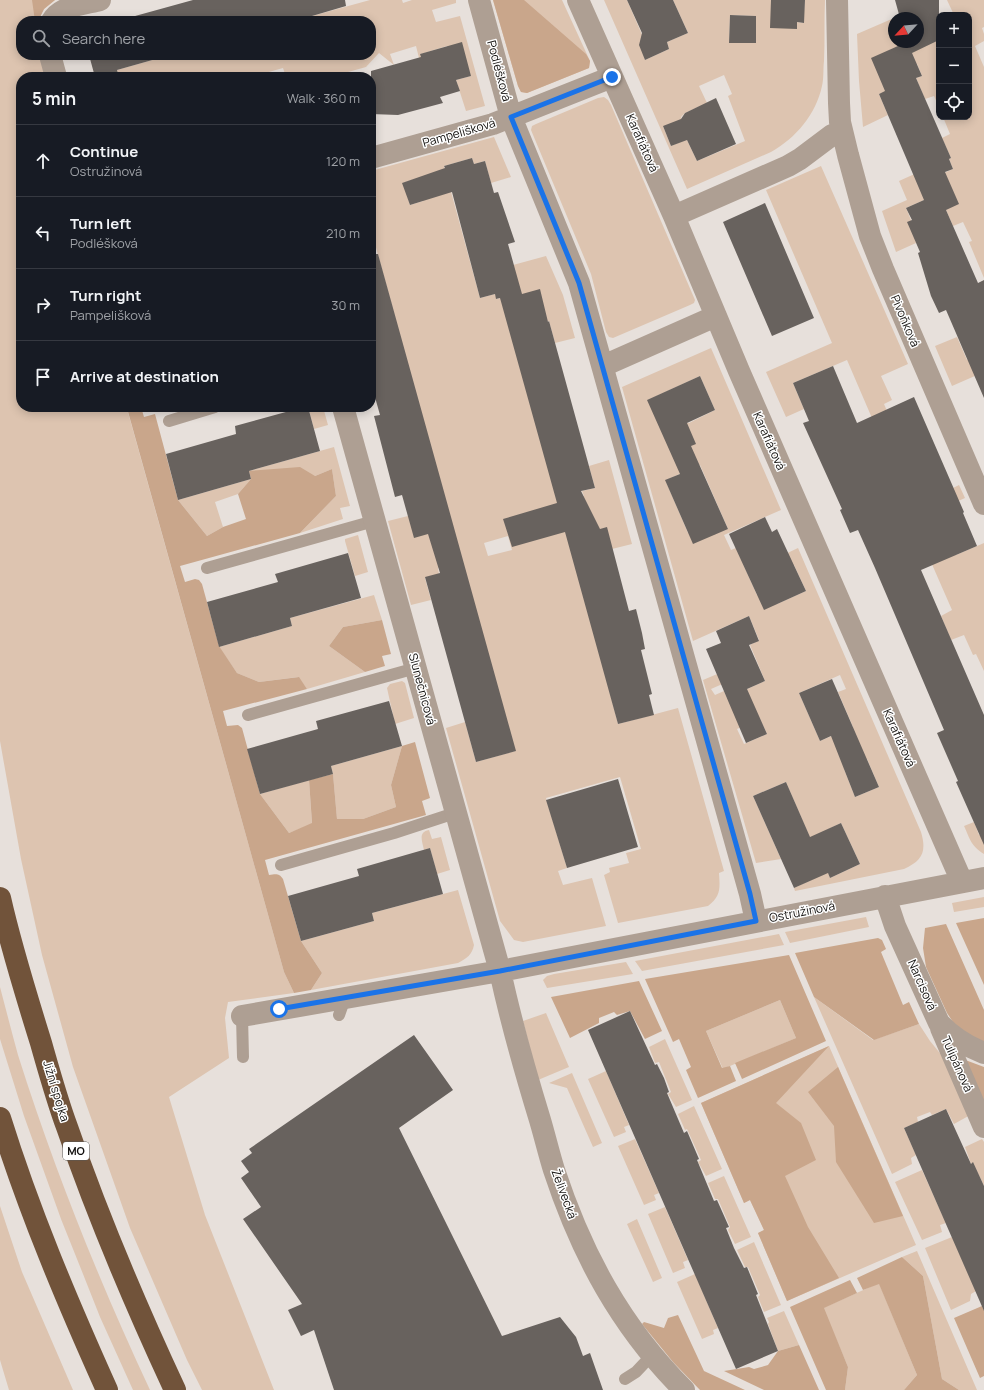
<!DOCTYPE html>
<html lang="en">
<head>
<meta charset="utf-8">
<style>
	:root { --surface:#171b24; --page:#20242c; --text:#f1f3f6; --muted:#9ea1a6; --line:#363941 }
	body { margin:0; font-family:Manrope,sans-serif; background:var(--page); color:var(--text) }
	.controls { position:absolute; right:12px; top:12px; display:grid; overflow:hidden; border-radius:8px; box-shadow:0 2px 10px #0003 }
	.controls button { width:36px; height:36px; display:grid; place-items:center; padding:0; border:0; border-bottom:1px solid var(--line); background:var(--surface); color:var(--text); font:20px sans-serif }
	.compass { position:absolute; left:888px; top:12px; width:36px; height:36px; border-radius:50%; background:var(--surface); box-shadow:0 2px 10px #0003; rotate:244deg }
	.stop { position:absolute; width:12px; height:12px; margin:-9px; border:3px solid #1a73e8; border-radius:50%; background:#fff }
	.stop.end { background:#1a73e8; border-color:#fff; box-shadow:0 1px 4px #0008 }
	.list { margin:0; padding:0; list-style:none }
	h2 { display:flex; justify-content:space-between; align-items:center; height:52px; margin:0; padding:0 16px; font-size:17px }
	h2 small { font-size:13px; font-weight:400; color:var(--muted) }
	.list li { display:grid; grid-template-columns:26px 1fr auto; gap:12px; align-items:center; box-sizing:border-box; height:72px; padding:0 16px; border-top:1px solid var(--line) }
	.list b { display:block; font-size:15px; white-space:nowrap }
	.list p { margin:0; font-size:13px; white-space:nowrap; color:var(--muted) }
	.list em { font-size:13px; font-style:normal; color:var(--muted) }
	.icon { flex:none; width:22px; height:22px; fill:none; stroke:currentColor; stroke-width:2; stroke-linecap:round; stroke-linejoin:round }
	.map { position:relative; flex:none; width:984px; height:1390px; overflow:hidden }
	.search { position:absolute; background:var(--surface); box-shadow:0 2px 10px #0003; left:16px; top:16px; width:360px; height:44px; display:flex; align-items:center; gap:10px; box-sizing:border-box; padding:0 14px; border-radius:16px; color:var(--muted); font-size:15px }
	.panel { position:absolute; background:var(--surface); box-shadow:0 2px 10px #0003; left:16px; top:72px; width:360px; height:340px; border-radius:16px }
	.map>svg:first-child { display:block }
	.green { fill:#ddc4b0; fill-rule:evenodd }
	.forest { fill:#c9a68b }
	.building { fill:#68625e }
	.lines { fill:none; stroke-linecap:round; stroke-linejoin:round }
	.lane { stroke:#ae9f93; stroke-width:12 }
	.street { stroke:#ae9f93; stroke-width:22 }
	.highway { stroke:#71533a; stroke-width:22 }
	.route { stroke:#1a73e8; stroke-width:5 }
	.labels { text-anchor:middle; stroke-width:3; stroke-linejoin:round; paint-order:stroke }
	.shield { fill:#fff; stroke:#595856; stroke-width:1 }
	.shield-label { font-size:11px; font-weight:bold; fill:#12100e }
	.street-label { font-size:12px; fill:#12100e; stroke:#fff }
</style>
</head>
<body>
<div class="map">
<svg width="984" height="1390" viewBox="0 0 984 1390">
	<rect width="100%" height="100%" fill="#e7e0db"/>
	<path class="green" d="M0,0H55L44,9L38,21H21V55H41L47,77H21V407H132L127,409L129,416L284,972L294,993L228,1002L225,1018L229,1058L169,1097L205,1215L274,1390H202L187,1360L130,1228L73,1067L42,955L21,859L0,741Z
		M370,0H402L403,3L412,0H456V3L432,10L436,22L460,16L485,106L466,111L456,80L471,76L448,50L447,46L421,54V58H419L416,46L390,54L394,65L379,53L366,67L341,74L342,77H286L283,68L258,75L259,77H119L117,70L170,55H371V21H294Z
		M493,0H562L590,61L589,68L527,93L521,92L518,86Z
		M604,0H627L643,37L640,43L645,60L669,49L667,42L688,33L673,0H771L797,29V22L803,23L805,0H825C824,20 825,41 824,61C823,69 824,78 822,86C816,114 796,138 771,152L687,189ZM730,15L756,16V43H729ZM724,75L732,94L728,96L745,141L697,161L685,136L681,117L685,113L707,103L699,86ZM663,126L680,142L671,146Z
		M947,0H984V27L982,28L984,34V41L975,46L984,67V278L969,242L972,241L963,222L953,226L946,210L951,188L906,208L911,220L916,243L896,252L882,211L907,200L899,181L919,172L924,182L953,169L949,159L951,158L942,138L950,134L943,117H969V15H954Z
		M894,18V42H918L936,37L938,41H939V107L934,96L925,99L916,78L922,76L917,64L892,89L879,94L888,115L863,127L859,81L857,34Z
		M604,97L608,100L611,105L695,300L694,303L690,305L613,338L609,337L606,332L591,274L531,130L532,126L536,124L598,98Z
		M494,137L511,177L491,183L485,161L474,164L472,158L444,166L480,298L495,294L497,299L507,296L513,265L546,256L563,295L575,338L555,343L549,321L536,325L556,498L584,496L582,491L595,488L589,466L609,460L632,544L612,549L602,662L618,724L678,708L724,871L719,873C720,888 721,896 708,906L618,923L604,875L610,872L609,868L629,863L626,853L641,849L620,777L546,798L567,868L558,871L563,885L592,878L606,926L523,942L514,940L500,921L446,728L465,722L476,762L515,751L448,565L438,568L439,574L425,578L431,600L411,605L388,521L408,516L396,321L371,229V171ZM415,179L423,201L410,205L403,183ZM508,536L512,550L488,556L484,543Z
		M821,166L908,364L881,376L892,400L884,404L902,446L887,453L847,360L793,383L804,409L786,417L766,372L832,343L766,190Z
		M957,337L967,360L969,359L984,372L952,386L935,346Z
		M711,348L781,510L724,535L731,550L736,548L757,595L777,604L806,591L794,565L785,569L779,557L798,548L921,832C927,852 922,861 904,869L795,891L794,888L828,872L830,878L860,864L841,823L810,838L786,782L753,796L781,859L756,863L703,680L722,672L727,682L711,689L715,695L724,691L727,698L765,681L750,645L759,640L749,616L693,641L622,387ZM700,376L715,410L689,423H687L648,400ZM700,465L728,529L688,533L667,484L666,480ZM840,675L846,689L838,692L853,727L820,741L799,693ZM760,719L767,734L744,744L737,729ZM867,759L879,787L855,797L844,769Z
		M308,407H323L328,425L314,429Z
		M334,447L350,506L340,508L343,519L300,533L336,496L332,469L315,476L249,471Z
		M251,479L238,494L215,502L223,527L207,536L178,500Z
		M959,485L965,498L934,512L956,555L984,543V671L976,654L973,655L964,635L951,640L941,616L952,610L913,521L953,488Z
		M358,535L368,572L355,576L345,541V539Z
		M374,595L382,620L343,627L329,646L365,672L307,689L298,677L259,682L237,673L219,647L292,626L290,618Z
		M402,681L405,683L414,718L395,724L387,688L390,684Z
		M402,746L391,785L396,807L363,819H337L333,774L331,766Z
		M309,780L312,824L289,833L260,794Z
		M974,822L979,835L984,834V854C971,846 970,839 964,826Z
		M429,830L432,839L441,837L450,870L437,874L430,848L424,850C422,841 418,832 429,830Z
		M458,890L474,945C472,955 467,958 458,963L311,990L322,973L301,941L374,921L372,913Z
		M984,897V907L954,912L952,903Z
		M866,917L869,927L790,943L785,932Z
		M779,934L784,945L642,971L635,961Z
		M626,962L633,974L547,988L543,980L547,976L554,974Z
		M0,987C6,1010 12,1033 18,1055C54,1169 99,1281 150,1390H133L100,1317L83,1274L61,1219L24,1116L0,1039Z
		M814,997L873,1040L919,1024L930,1041L952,1068L972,1114L954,1124L946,1109L932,1115L930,1112L917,1117L918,1122L904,1128L916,1155L911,1158L912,1164L892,1174Z
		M780,1000L796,1038L723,1069L706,1031Z
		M546,1013L569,1067L538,1080L523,1021Z
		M665,1039L692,1100L676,1107L668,1094L671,1092L659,1062L655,1063L649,1047Z
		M829,1046L916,1245L787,1301L758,1233L764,1230L750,1200L744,1203L701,1103Z
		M606,1071L629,1125L624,1127L626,1132L614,1137L588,1079Z
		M572,1073L602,1143L593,1147L567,1088L549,1083Z
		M694,1106L722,1169L706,1176L698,1162L701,1160L687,1129L685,1130L678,1114Z
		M635,1139L659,1193L654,1195L656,1200L644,1205L618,1146Z
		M982,1139L984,1142V1186L973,1163L971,1164L965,1147Z
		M922,1170L946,1223L940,1225L942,1232L922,1240L895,1182Z
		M724,1176L751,1237L735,1244L728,1230L730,1227L718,1199H715L708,1183Z
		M0,1206L22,1272L73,1390H9L0,1360Z
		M665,1207L688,1260L683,1262L685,1268L673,1273L648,1214Z
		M637,1219L662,1278L653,1282L627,1224Z
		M952,1237L976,1291L971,1294L970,1301L951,1310L925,1248Z
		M754,1242L781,1305L764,1312L758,1297L760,1295L748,1267H745L737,1250Z
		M917,1251L977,1390H959L942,1379L923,1276L902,1257Z
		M695,1274L718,1328L713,1330L714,1334L702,1339L677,1282Z
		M879,1283L917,1375L904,1390H845L848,1367L823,1308Z
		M784,1311L799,1345L778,1351L768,1324L769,1322L767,1318Z"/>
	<path class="forest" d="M32,0H55L44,9L38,21H35Z
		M493,0H524L586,54L590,61L589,68L527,93L521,92L518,86Z
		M132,407H141L144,417L155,414L178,500L207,536L223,527L246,519L238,494L251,479L249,471L300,467L315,476L332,469L336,496L300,533L180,566L185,582L195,579L199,580L202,584L219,646L237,673L259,682L299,677L307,689L223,711L227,726L238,725L242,728L260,794L289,833L312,823L309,780L333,774L337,819H363L396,807L391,785L402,746L415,742L430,798L422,801L426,815L265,860L269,875C276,874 279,873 283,879L301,941L322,973L311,990L294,993L284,972L127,408Z
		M382,620L391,654L382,656L385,666L365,672L329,646L343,627Z
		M984,918V985L956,923Z
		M946,924L984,1010V1044L957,1028L947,1013L926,967L923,948L925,928Z
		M878,938L882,940L886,949L881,952L903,1005L909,1002L919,1024L874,1040L814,997L795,953Z
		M789,955L826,1041L742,1079L735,1063L796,1038L780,1000L706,1031L722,1068L730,1066L736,1081L698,1098L686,1070L691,1067L679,1039L673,1042L645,979Z
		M639,981L662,1031L645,1039L630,1011L617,1015L614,1012L599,1018V1023L570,1038L551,997Z
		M829,1046L776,1103L801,1123L816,1160L785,1176L808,1227L839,1278L787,1301L758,1233L764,1230L750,1200L744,1203L701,1103Z
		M960,1058L984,1067V1111Z
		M838,1067L903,1216L874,1223L836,1162L834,1126L808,1092Z
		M902,1257L923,1276L942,1379L959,1390H904L917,1375L879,1284L863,1290L857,1278Z
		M850,1280L857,1293L824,1308L848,1367L845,1390H826L790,1307Z
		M982,1306L984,1310V1376L980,1378L954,1318Z
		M678,1315L704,1371L745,1390H700L673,1362L642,1324L644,1322L664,1328L668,1318Z
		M799,1345L819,1390H764L724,1371L749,1367L754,1369L768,1365L778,1351Z"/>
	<path class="building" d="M193,0H345L346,6L295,21H117Z
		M627,0H673L688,33L667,42L669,49L645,60L639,45L642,33Z
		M771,0H805L804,23L797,22V29L770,28Z
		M895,0H939V40L912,53L922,76L916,78L951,158L949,159L953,169L945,172L959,204L946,210L978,283L984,280V398L946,310L939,313L931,296L918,253L920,252L907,222L912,220L906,208L924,200L879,94L885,91L871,58L907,42H918V18H900Z
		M730,15L756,16V43H729Z
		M462,42L471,76L456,80L460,91L440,97L443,103L398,115L371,114V71L421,57L420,54Z
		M89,55H170L117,70L119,77H95Z
		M716,98L736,144L697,161L687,140L671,146L663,126L681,119L685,113Z
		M472,158L474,164L485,161L494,193L498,192L515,242L508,244L522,294L540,289L548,322L549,321L595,488L581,491L600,529L607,527L629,611L636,609L642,633L645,649L641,650L652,694L649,695L654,715L618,724L565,532L512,547L503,519L557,503L500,298L496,299L495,294L480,298L452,192L410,205L402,183L445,168L444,166Z
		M765,203L814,318L772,336L723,222Z
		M371,254H378L516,751L476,762L425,577L440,573L428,534L414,538L402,495L395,497L374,416L380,415L371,383Z
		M833,366L857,423L914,397L964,512L963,513L977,546L921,570L984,715V845L956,782L958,781L937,733L944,730L875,568L858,530L850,533L840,510L842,509L803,423L809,421L793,383Z
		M700,376L715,410L687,423L696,444L691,446L728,529L693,544L665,480L680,474L647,400Z
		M304,407H308L320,451L249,471L251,479L178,500L166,454L236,434L235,426Z
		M765,517L772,532L777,529L806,591L764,610L729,534Z
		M348,553L361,598L290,618L292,626L219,647L207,602L278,582L275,574Z
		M749,616L759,641L749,645L765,681L747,689L767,734L746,743L706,649L721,643L716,631Z
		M832,679L879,787L855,797L831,736L820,741L799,693Z
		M389,701L402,746L331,766L333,774L260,794L247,749L318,729L316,721Z
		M618,779L638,847L567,868L546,800Z
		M786,782L810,837L841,823L860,864L830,878L828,873L794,888L753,796Z
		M430,848L443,894L372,913L374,921L301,941L288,896L359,876L357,869Z
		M630,1011L655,1065L657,1064L664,1078L669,1092L667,1093L684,1133L687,1131L699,1159L697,1160L714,1201L717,1200L729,1227L726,1228L734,1248L744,1268L747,1267L758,1294L756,1295L778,1351L736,1369L588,1030Z
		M414,1035L453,1090L399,1128L502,1336L560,1317L576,1337L583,1356L590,1353L603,1390H334L314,1330L301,1336L288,1310L302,1304L243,1219L261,1207L241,1178L249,1172L241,1161L252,1153L249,1149Z
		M946,1109L971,1164L973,1162L984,1186V1311L904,1128Z"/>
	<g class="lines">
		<path class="lane" d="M169,421L215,407
			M207,568L374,521
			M248,715L416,668
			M281,865L394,833L455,813
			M339,1015L345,998
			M242,1016L243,1057
			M625,1379L636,1372L652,1355"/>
		<path class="street" d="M479,0L511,117L579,283L750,894L756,921
			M578,0L674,216L739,371L962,882
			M837,0L839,103L840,122L848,155L870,236L883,269L984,504
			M52,21C60,6 85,4 100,0
			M50,55L56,77
			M371,158L493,124L612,77
			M674,216L788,166L800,159L832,135L842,132
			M603,366L716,316
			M343,407L500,971C511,1022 525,1071 540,1120C545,1137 549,1154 554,1170C582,1255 621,1327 684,1390
			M885,896L895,926L939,1023C952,1037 966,1046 984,1053
			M242,1016L500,971L984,878
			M941,1028L984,1127"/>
		<path class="highway" d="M0,898C11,947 26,995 41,1043C49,1071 57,1100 67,1127C98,1217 135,1304 175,1390
			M0,1118C29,1211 67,1301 107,1390"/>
	</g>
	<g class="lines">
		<path class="route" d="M279,1009L500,971L756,921L750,894L579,283L511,117L612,77"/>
	</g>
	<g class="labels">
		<rect class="shield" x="63" y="1142" width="26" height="18" rx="3"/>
		<g class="shield-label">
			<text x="76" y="1155">MO</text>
		</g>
		<g class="street-label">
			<text transform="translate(499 71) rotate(75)" y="4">Podléšková</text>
			<text transform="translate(459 133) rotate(-16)" y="4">Pampelišková</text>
			<text transform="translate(642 143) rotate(66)" y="4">Karafiátová</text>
			<text transform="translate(905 321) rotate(67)" y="4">Pivoňková</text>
			<text transform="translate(769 441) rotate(66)" y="4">Karafiátová</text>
			<text transform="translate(422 689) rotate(75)" y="4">Slunečnicová</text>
			<text transform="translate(899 738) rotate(66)" y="4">Karafiátová</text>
			<text transform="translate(802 912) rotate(-11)" y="4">Ostružinová</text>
			<text transform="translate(922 985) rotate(66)" y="4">Narcisová</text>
			<text transform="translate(957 1064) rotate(66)" y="4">Tulipánová</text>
			<text transform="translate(56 1091) rotate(73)" y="4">Jižní spojka</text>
			<text transform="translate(564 1194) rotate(70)" y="4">Želivecká</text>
		</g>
	</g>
</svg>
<div class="controls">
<button>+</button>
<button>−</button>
<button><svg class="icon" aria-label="locate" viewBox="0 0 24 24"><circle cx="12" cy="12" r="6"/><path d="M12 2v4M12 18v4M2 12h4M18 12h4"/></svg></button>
</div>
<svg class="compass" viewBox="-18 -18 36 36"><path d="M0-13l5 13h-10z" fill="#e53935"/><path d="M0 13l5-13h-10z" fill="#9ea1a6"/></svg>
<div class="stop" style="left:279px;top:1009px"></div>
<div class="stop end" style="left:612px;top:77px"></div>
<div class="search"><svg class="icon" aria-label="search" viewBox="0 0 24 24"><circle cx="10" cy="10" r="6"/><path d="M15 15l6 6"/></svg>Search here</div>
<section class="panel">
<h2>5 min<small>Walk · 360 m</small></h2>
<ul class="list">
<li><svg class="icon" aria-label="ahead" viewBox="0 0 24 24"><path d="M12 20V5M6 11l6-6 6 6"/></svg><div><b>Continue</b><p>Ostružinová</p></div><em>120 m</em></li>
<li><svg class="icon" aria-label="left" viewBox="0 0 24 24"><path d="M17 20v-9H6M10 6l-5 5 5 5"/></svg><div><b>Turn left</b><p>Podléšková</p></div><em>210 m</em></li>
<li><svg class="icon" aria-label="right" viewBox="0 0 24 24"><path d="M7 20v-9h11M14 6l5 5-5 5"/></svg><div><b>Turn right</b><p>Pampelišková</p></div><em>30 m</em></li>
<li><svg class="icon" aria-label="arrive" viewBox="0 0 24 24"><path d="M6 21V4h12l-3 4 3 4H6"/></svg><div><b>Arrive at destination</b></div></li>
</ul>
</section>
</div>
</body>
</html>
